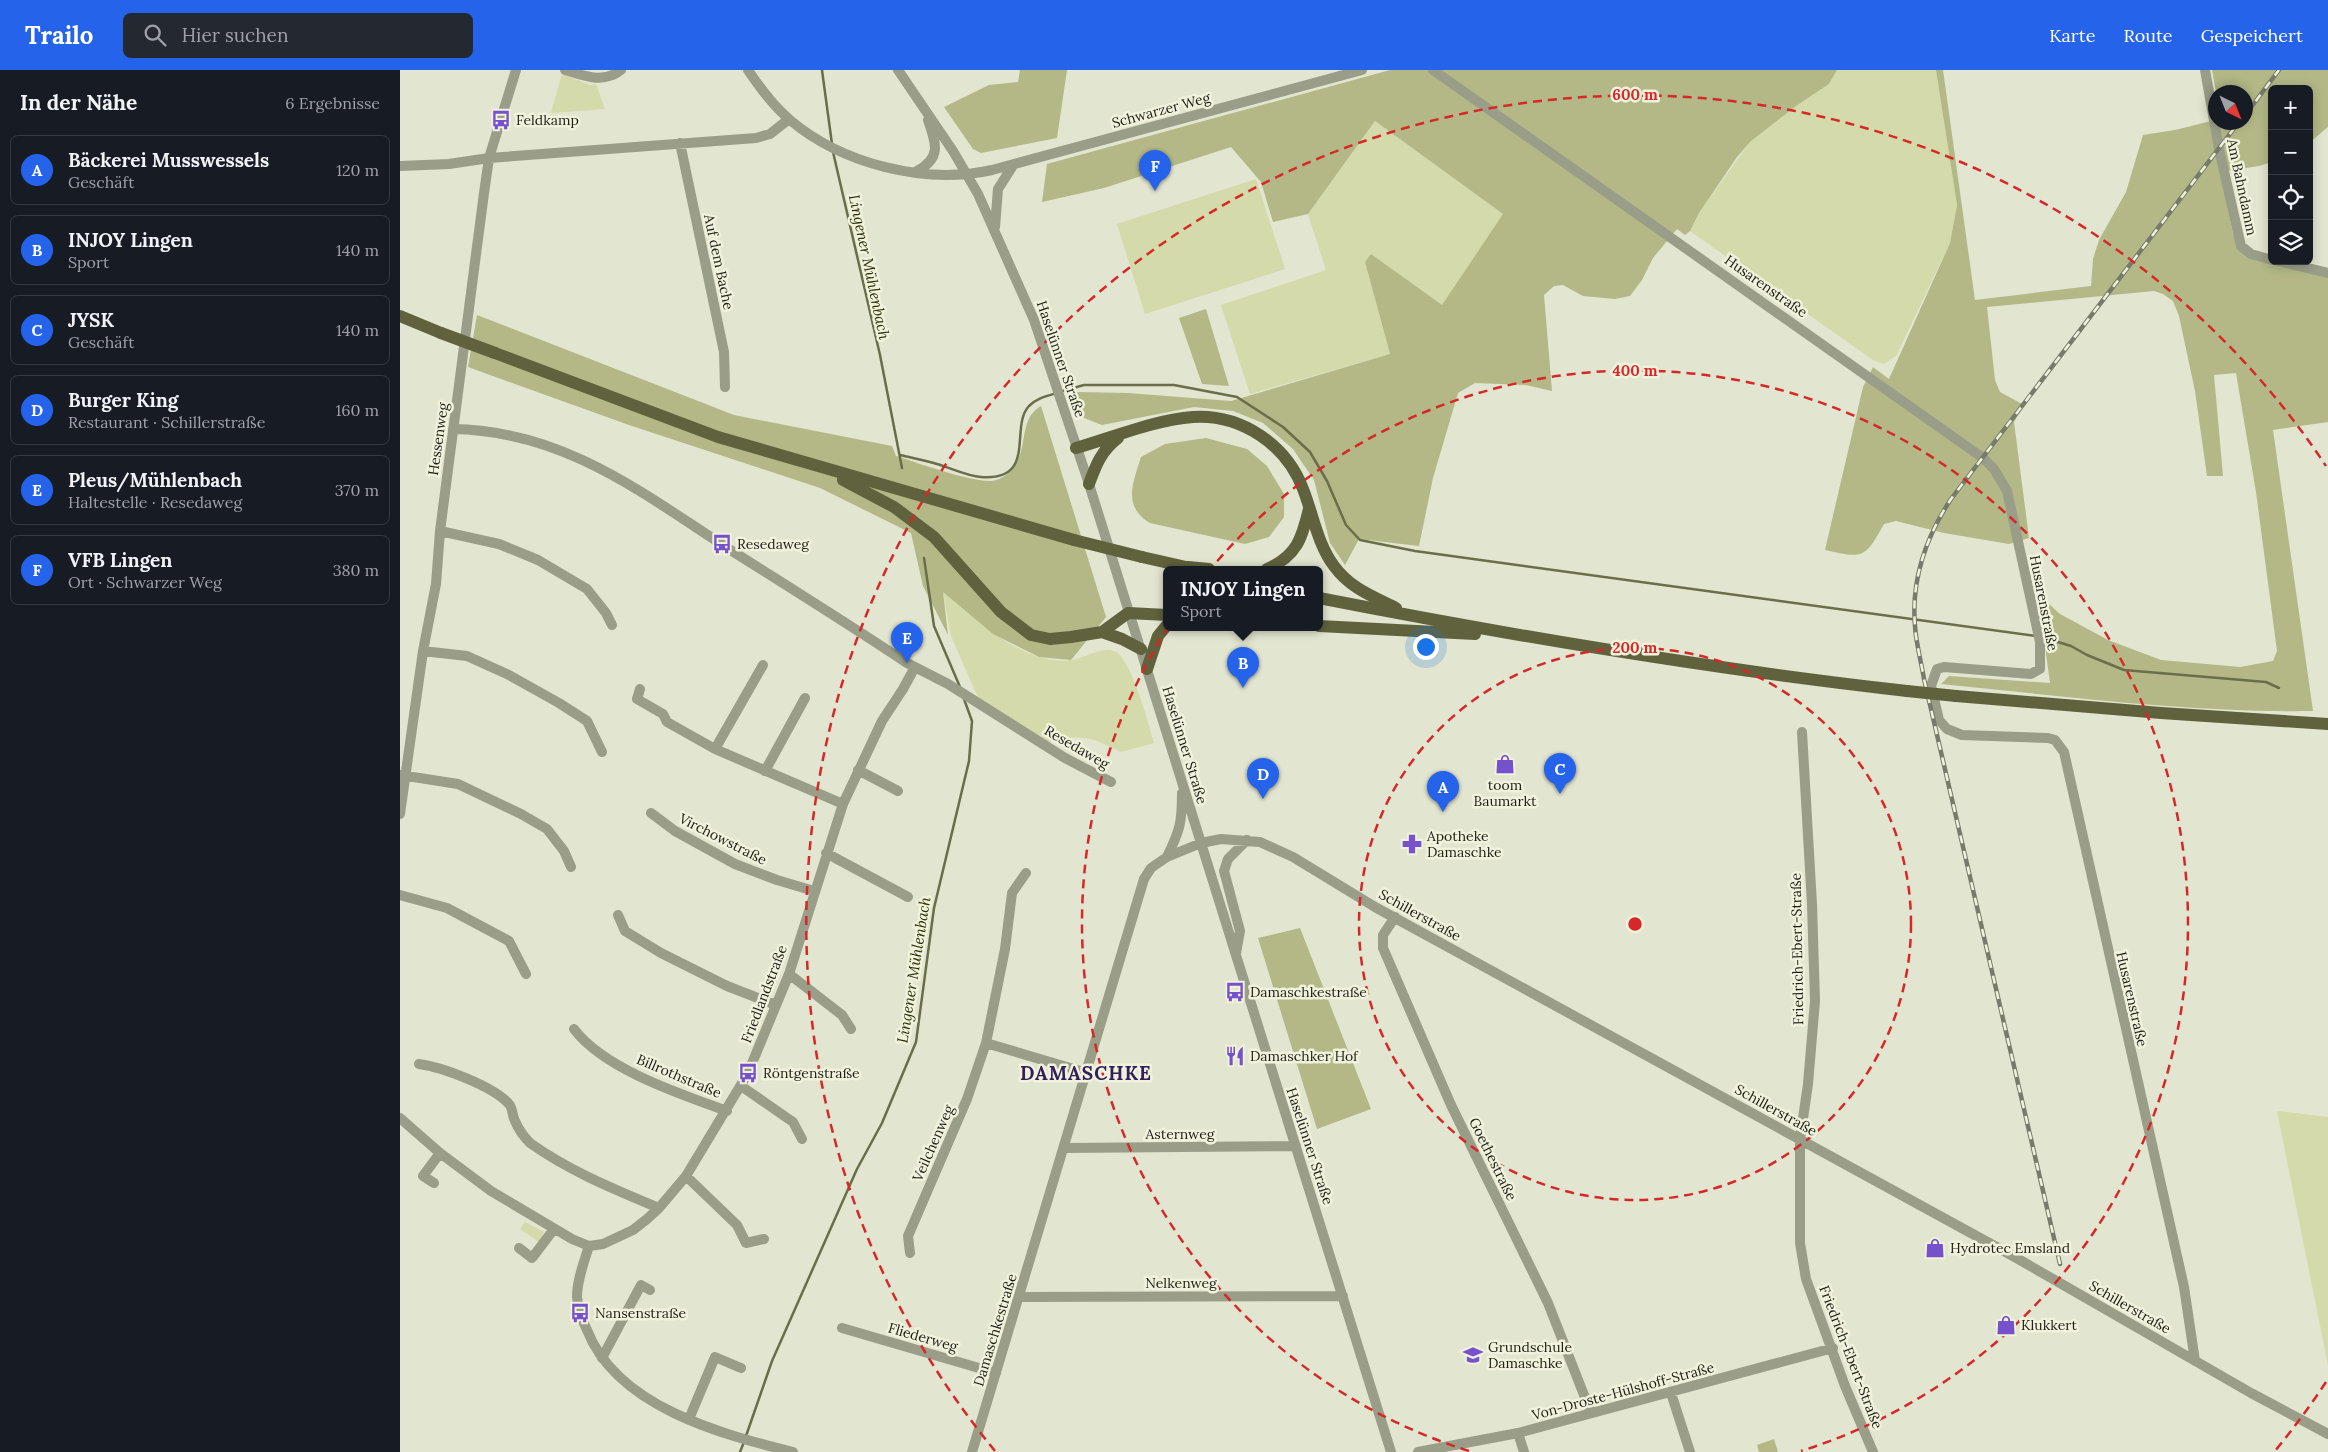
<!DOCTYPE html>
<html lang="de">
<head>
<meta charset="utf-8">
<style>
	:root { --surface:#171b24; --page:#242831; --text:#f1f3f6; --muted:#9ea1a6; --line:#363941; --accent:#2563eb }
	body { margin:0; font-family:Lora,serif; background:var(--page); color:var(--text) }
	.controls { position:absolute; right:15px; top:15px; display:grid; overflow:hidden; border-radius:8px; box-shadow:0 2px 12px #0003 }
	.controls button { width:45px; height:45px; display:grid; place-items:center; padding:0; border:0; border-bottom:1px solid var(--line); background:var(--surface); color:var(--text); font:25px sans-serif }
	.compass { position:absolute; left:1808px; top:15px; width:45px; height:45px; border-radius:50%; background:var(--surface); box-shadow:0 2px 12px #0003; rotate:137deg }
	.you { position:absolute; left:1025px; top:576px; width:18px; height:18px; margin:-12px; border:4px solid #fff; border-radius:50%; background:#1a73e8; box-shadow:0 0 0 8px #1a73e833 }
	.badge { display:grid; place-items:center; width:32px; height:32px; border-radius:50%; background:var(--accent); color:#fff; font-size:16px; font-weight:700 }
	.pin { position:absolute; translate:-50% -41px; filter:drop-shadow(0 1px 2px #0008) }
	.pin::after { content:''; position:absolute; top:26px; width:18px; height:15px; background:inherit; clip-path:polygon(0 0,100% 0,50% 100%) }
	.popup { position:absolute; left:763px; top:496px; width:160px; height:65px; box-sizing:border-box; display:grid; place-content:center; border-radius:8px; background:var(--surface); filter:drop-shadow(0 1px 4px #0005); font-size:16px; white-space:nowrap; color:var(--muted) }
	.popup b { font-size:19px; color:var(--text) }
	.popup::after { content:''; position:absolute; left:50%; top:100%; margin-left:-10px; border:10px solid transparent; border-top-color:var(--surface) }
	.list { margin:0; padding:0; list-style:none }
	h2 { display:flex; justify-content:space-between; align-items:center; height:65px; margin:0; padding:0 20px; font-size:21px }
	h2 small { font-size:16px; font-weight:400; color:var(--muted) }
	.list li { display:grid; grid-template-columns:32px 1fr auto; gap:15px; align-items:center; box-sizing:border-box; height:70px; margin:0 10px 10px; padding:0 10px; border:1px solid var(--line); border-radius:8px }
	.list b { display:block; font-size:19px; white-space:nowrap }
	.list p { margin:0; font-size:16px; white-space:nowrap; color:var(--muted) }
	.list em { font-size:16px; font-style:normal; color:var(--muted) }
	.icon { flex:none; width:28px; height:28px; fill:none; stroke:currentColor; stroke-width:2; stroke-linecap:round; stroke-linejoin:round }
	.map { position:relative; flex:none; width:1928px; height:1382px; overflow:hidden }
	header { display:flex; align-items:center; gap:30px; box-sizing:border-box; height:70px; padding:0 25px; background:var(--accent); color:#fff }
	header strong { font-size:24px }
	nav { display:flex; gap:28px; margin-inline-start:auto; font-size:18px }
	.search { width:350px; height:45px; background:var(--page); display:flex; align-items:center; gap:12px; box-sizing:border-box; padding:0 18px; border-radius:8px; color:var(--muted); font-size:19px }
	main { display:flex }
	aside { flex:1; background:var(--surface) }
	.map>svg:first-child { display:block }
	.green { fill:#d4daaa }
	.forest { fill:#b3b886 }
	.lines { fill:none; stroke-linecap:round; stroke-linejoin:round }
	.stream { stroke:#6a6e4a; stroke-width:2.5 }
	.minor { stroke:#9a9d87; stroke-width:10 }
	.major { stroke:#5f623c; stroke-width:12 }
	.rail-casing { stroke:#787a6b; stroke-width:4.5 }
	.rail { stroke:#f0f2dc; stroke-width:2.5; stroke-dasharray:8; stroke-linecap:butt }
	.major-bridge { stroke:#5f623c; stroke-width:12 }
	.ring { fill:none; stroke:#d62828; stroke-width:2.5; stroke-dasharray:9 6 }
	.labels { text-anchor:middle; stroke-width:5; stroke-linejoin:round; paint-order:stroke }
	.street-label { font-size:14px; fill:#1d1e16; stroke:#f0f2dc }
	.poi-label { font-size:14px; fill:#1d1e16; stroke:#f0f2dc; text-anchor:start }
	.water-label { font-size:15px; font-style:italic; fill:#2d2f07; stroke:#f0f2dc }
	.district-label { font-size:19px; font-weight:bold; letter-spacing:1px; fill:#31205a; stroke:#f0f2dc }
	.centre { fill:#d62828; stroke:#f0f2dc; stroke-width:2.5 }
	.ring-label { font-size:15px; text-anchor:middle; font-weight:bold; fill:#d62828; stroke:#f0f2dc; stroke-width:5; stroke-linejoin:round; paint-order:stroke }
</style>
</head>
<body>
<header>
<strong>Trailo</strong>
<div class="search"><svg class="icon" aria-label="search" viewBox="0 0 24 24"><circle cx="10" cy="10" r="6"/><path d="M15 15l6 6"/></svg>Hier suchen</div>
<nav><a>Karte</a><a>Route</a><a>Gespeichert</a></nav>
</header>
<main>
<aside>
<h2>In der Nähe<small>6 Ergebnisse</small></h2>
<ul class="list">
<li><span class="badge">A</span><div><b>Bäckerei Musswessels</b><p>Geschäft</p></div><em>120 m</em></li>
<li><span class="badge">B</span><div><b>INJOY Lingen</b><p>Sport</p></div><em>140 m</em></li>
<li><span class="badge">C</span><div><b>JYSK</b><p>Geschäft</p></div><em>140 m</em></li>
<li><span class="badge">D</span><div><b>Burger King</b><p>Restaurant · Schillerstraße</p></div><em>160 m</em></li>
<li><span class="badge">E</span><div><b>Pleus/Mühlenbach</b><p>Haltestelle · Resedaweg</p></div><em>370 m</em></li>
<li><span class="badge">F</span><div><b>VFB Lingen</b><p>Ort · Schwarzer Weg</p></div><em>380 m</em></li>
</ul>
</aside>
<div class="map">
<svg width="1928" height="1382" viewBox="0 0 1928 1382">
	<rect width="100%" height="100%" fill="#e2e5cf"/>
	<path class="green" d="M1437,0H1536L1557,135L1550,173L1496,286L1484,294L1473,290L1290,161L1299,143L1350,72L1396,36L1429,14Z
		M162,4L190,15L196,14L205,39L151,43Z
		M975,51L1104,145L1042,236L971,184L965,192L990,284L850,324L821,235L926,200L908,144Z
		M856,109L885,199L745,244L717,154Z
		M543,522C575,549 627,598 672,590C685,588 703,575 716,582C731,589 749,655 754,673L721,682C689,666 683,664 647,672L579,630L551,566Z
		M1877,1041L1928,1047V1295Z
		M125,1152L144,1162L139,1172L120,1159Z"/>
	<path class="forest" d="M620,0H667L657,68L581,83L573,79L544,37L589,15L618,12Z
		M990,0H1437L1429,14L1396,36L1350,72L1337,87L1299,143L1290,161L1285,165L1277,159L1253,188L1242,210L1230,226L1215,229L1183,226L1163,215L1154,216L1144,225L1152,321L1126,315L1075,313L1058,323L1033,408L1019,476L959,469L945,495L930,473L914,410L893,379L863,353L833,341L794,337L702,355L684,348L676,322L728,323L831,331L990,284L965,192L971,184L1042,235L1103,144L975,51L908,144L873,152L861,112L831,77L704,118L642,132L647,94Z
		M1536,0H1543L1575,230L1691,216L1693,189L1699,170L1726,122L1743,65L1775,60L1815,50L1816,52H1846V22H1816L1812,0H1928V57L1909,73V19H1872V92L1859,96L1820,102L1833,164L1838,176L1928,204V352L1873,360L1913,641C1789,643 1664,626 1541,614L1549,606L1650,613L1638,524L1660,544L1708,570L1761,590L1840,597L1873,591L1877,581L1856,422L1836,303L1814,305L1823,406H1807L1795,321L1779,246L1773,231L1763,224L1754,221L1587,237L1595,310L1600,322L1624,335L1614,352L1629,468L1609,474L1544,463L1496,451L1484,454C1465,488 1464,489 1425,480L1463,317L1473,297L1489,309L1550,173L1557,135Z
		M806,239L829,316L802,314L779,248Z
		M77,245L334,345L492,376L496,386C516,392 580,416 596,410C613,405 621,387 623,372C626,357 627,344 641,336L706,547L671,590L639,587L593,564L543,522L548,565L523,516L511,463L420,418L229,355L68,297Z
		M806,368L847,379L867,396L884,424V447L869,467L845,474L750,453C722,436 733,413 741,387L765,374Z
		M900,858L971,1039L917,1059L858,868Z
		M1374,1369L1378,1382H1359L1357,1375Z"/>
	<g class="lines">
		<path class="stream" d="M422,0L432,74
			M433,82L480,285L502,398
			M662,321L684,315H774L837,327L883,357L910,382L927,411L946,455L960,470L1015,481L1636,566
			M500,385C512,388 525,390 537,394C551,398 567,406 581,407C638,411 609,357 629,336C637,328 647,326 657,323
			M524,488L534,556L560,617
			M1642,567L1671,576L1687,585L1724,600L1866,612L1879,618
			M346,1366L372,1291L457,1099L482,1053L516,972L534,838L569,691L572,651L564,629
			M340,1382L344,1372"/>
		<path class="minor" d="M165,0C184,6 204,14 221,0
			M348,0C360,18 373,36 390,50C442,94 525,115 592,100L962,0
			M498,0L553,81L578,124L634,250L689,414L991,1382
			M1033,0L1583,388L1594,399L1607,421L1640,572V599L1631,604L1544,597L1537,599L1531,616L1539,650L1547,659L1562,665L1648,668L1655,670L1664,682L1784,1217L1795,1291
			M1805,0L1819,79L1841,176L1851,184L1872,190
			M280,73L324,282L325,317
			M0,96L49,94L89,88L356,68L370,64L389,49
			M517,101C542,88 536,73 528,50
			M595,157L598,119L614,94
			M1878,191L1928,203
			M53,359C165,361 242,423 332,481C391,518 450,555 507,593L548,614L665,688L711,712
			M40,461L99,474L138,490L187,519L206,543L212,555
			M23,581L67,586L109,605L159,633L187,651L202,682
			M240,619L237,629L263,644L267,652L315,679L443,734
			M1402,662L1412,834L1415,931L1408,1014L1400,1069V1173L1406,1209L1445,1316L1473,1382
			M315,679L363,595
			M458,700L498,721
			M365,701L405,628
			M0,705L58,714L121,744L147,759L164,781L171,797
			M251,743L275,761L335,794L377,810L414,821
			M0,744L23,581L36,514L40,461L84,123L89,88L116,0
			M426,783L508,827
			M767,787C780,760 782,753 782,723
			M0,825L47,838L109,871L126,904
			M218,845L225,861L261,883L327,916L376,935
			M995,847L983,865V878L1051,1035L1148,1233L1191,1343
			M836,883L840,861L824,801L828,789L847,770
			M389,904L442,945L451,959
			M174,959C204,999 280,1024 327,1041
			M586,973L687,1003
			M19,994C42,997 93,1016 109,1034C113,1038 112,1046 115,1051C118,1058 125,1068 130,1073C171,1102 214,1119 259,1138
			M341,1016L393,1052L402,1069
			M0,1048L40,1083L91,1121L172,1169L189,1176L203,1174L233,1160L247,1149L259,1138L286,1106L348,1003L389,904L443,734L482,651L503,619L515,597
			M664,1078L896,1076
			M286,1106L337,1155L346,1173L364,1169
			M34,1113L23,1106L40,1083
			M189,1176C184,1192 177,1210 177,1227C178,1239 182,1250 187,1260C217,1337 321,1364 393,1382
			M119,1178L132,1188L154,1159
			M510,1183L508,1166L567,1029L586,973L605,879L612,823L626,803
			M620,1227L943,1226
			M442,1258L596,1303
			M202,1288L241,1215L250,1220
			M1271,1323L1290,1382
			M289,1349L315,1287L341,1298
			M1118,1363L1124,1382
			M572,1382L744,809L751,798L767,787L801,773L821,769L860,772L893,787L975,837L1613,1186L1851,1323L1928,1364
			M1018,1382L1118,1363L1433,1278"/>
		<path class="major" d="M0,246L41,263
			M95,283L318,367L674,470
			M676,378C714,367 754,350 793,347C841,344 886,374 903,419C913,444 917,473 934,496C950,518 972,526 996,538
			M443,410L494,437L534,467L601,542L631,565L650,569L671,567L702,562L728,543L767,545
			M689,414C696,395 701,381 718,368
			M742,487L795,499
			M788,497L809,499
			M867,499C897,486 902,468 909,439
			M919,528C1114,566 1310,599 1507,621
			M919,556L1075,564
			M702,562L722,569L741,579
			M747,599L758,566L767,555
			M1556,626L1761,643L1928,654"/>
		<defs>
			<path id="rail" d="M1846,44L1879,0
				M1660,1194L1524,609C1521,591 1516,573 1515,556C1511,510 1526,467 1551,429L1839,52"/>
		</defs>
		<use href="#rail" class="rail-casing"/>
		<use href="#rail" class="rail"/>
		<path class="major-bridge" d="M41,263L95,283
			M674,470L742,487
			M1507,621L1556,626"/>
	</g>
	<g class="ring">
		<circle cx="1235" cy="854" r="276"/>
		<path d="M1069 1381A553 553 0 1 1 1401 1381"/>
		<path d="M1926 1312A829 829 0 0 1 1875 1381M595 1381A829 829 0 1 1 1926 396"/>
	</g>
	<defs>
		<symbol id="bus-bare" viewBox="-9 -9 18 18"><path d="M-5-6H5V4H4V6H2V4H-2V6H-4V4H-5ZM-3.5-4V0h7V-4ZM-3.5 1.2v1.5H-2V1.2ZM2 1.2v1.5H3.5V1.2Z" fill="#7551cb" stroke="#f0f2dc" stroke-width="2.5" paint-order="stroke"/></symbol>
		<symbol id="shop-bare" viewBox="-9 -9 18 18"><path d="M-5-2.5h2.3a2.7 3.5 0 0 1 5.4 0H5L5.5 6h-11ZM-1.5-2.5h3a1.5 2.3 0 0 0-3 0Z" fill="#7551cb" stroke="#f0f2dc" stroke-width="2.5" paint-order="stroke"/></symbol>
		<symbol id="pharmacy-bare" viewBox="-9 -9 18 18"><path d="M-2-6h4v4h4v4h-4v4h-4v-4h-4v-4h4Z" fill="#7551cb" stroke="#f0f2dc" stroke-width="2.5" paint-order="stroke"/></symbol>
		<symbol id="restaurant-bare" viewBox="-9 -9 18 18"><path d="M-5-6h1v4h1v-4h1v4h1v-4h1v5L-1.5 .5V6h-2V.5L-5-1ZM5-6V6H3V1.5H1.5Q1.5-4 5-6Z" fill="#7551cb" stroke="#f0f2dc" stroke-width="2.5" paint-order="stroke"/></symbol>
		<symbol id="school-bare" viewBox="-9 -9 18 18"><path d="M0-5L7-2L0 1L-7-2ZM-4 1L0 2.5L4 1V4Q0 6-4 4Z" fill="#7551cb" stroke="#f0f2dc" stroke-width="2.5" paint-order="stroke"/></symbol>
	</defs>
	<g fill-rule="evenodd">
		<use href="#bus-bare" x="87" y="36" width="28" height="28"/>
		<use href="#bus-bare" x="308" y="460" width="28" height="28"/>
		<use href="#shop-bare" x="1091" y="680" width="28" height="28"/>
		<use href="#pharmacy-bare" x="998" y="760" width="28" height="28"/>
		<use href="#bus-bare" x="821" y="908" width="28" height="28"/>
		<use href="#restaurant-bare" x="821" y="972" width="28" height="28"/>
		<use href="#bus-bare" x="334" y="989" width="28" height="28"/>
		<use href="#shop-bare" x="1521" y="1164" width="28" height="28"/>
		<use href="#bus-bare" x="166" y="1229" width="28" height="28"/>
		<use href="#shop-bare" x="1592" y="1241" width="28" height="28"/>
		<use href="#school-bare" x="1059" y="1271" width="28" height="28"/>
	</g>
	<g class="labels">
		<g class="street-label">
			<text transform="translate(761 40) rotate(-15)" y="5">Schwarzer Weg</text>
			<text transform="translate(1842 117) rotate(78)" y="5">Am Bahndamm</text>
			<text transform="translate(319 192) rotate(78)" y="5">Auf dem Bache</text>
			<text transform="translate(1366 216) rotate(35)" y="5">Husarenstraße</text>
			<text transform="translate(661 289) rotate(71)" y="5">Haselünner Straße</text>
			<text transform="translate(38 369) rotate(-82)" y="5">Hessenweg</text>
			<text transform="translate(1644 533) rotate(79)" y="5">Husarenstraße</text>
			<text transform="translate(785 675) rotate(73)" y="5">Haselünner Straße</text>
			<text transform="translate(677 677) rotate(30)" y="5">Resedaweg</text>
			<text transform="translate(323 769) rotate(27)" y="5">Virchowstraße</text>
			<text transform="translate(1020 845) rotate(29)" y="5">Schillerstraße</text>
			<text transform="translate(1397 879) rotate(-91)" y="5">Friedrich-Ebert-Straße</text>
			<text transform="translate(364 924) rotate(-69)" y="5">Friedlandstraße</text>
			<text transform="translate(1732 929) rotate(77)" y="5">Husarenstraße</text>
			<text transform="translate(279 1006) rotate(23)" y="5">Billrothstraße</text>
			<text transform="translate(1376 1040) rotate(29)" y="5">Schillerstraße</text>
			<text x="780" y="1069">Asternweg</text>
			<text transform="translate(533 1073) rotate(-66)" y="5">Veilchenweg</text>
			<text transform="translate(910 1076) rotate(72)" y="5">Haselünner Straße</text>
			<text transform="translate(1093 1089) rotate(64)" y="5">Goethestraße</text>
			<text x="781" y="1218">Nelkenweg</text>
			<text transform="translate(1730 1237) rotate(30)" y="5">Schillerstraße</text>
			<text transform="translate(595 1260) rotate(-73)" y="5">Damaschkestraße</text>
			<text transform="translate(523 1267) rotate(16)" y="5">Fliederweg</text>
			<text transform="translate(1451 1287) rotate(69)" y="5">Friedrich-Ebert-Straße</text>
			<text transform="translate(1223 1321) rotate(-15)" y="5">Von-Droste-Hülshoff-Straße</text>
		</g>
		<g class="poi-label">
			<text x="116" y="55">Feldkamp</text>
			<text x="337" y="479">Resedaweg</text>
			<text x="1105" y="720" text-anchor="middle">toom<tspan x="1105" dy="16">Baumarkt</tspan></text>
			<text x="1027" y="771">Apotheke<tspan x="1027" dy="16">Damaschke</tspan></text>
			<text x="850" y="927">Damaschkestraße</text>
			<text x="850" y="991">Damaschker Hof</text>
			<text x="363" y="1008">Röntgenstraße</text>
			<text x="1550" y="1183">Hydrotec Emsland</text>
			<text x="195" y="1248">Nansenstraße</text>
			<text x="1621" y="1260">Klukkert</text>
			<text x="1088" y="1282">Grundschule<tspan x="1088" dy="16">Damaschke</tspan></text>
		</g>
		<g class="water-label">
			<text transform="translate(469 197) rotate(78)" y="5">Lingener Mühlenbach</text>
			<text transform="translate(514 900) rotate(-81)" y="5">Lingener Mühlenbach</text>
		</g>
		<g class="district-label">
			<text x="686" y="1010">DAMASCHKE</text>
		</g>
	</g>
	<circle cx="1235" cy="854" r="8" class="centre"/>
	<g class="ring-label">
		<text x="1235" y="30">600 m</text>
		<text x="1235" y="306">400 m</text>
		<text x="1235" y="583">200 m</text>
	</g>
</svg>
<div class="controls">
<button>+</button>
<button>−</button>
<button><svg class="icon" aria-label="locate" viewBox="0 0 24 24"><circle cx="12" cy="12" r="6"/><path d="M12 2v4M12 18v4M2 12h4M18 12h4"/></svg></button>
<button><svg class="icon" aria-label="layers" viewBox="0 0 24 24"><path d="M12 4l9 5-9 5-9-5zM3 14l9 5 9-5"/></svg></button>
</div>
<svg class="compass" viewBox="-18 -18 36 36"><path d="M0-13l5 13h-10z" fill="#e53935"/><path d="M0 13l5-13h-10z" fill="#9ea1a6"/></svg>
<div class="you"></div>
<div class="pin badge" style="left:1043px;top:742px">A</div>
<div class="pin badge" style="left:843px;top:618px">B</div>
<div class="popup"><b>INJOY Lingen</b>Sport</div>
<div class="pin badge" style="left:1160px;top:724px">C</div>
<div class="pin badge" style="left:863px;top:729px">D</div>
<div class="pin badge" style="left:507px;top:593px">E</div>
<div class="pin badge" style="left:755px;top:121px">F</div>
</div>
</main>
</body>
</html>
